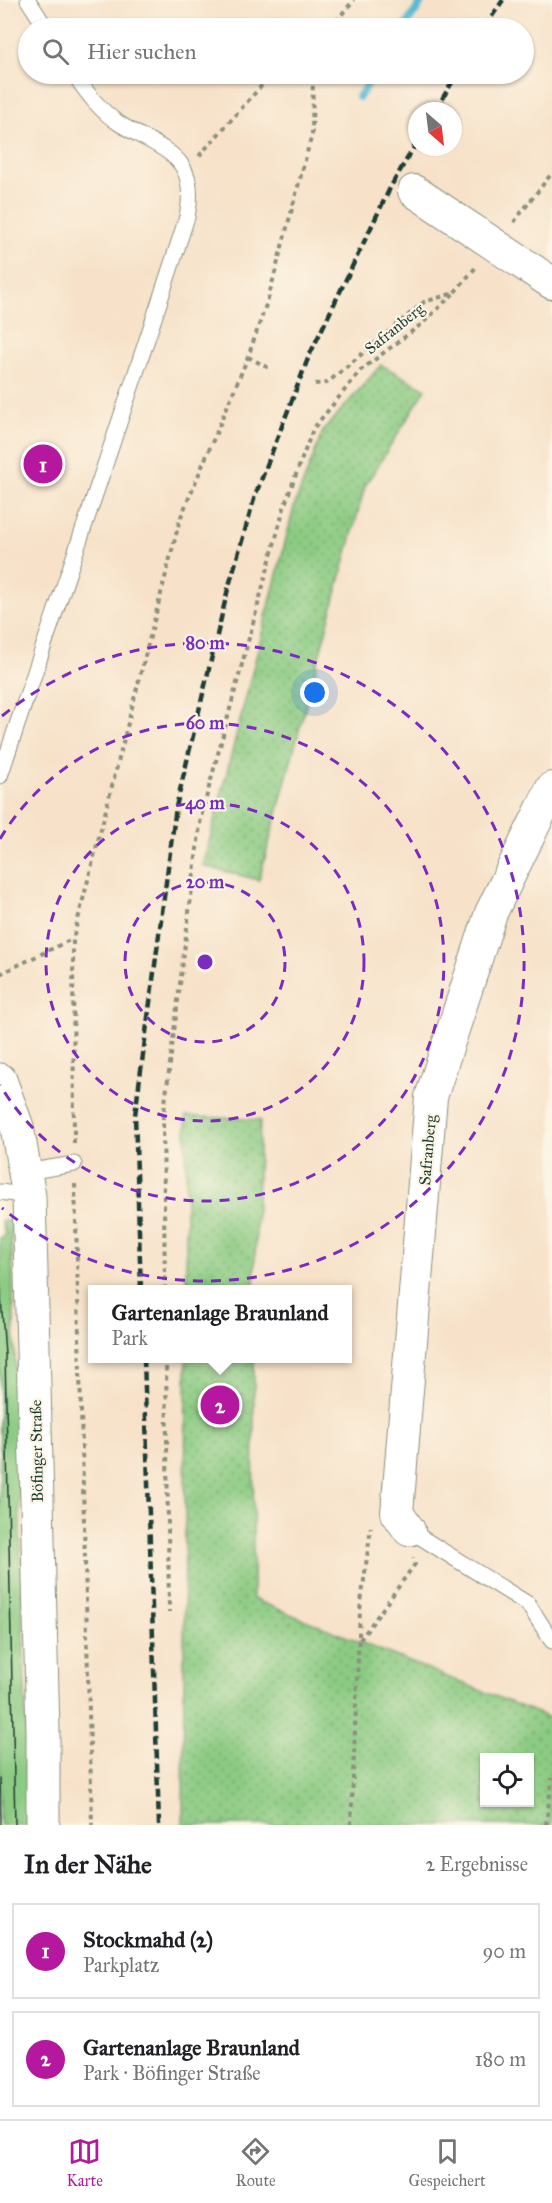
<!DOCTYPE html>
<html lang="de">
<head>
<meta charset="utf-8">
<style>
	:root { --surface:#fff; --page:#f2f2f2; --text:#202124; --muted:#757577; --line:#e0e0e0; --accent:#b5179e }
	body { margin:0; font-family:"IM FELL Great Primer",serif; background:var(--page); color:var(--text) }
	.controls { position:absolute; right:18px; bottom:18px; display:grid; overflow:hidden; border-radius:0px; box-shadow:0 2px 4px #0004 }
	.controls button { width:54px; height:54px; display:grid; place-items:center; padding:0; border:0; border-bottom:2px solid var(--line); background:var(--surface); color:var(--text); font:30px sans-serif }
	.compass { position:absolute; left:408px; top:102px; width:54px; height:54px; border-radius:50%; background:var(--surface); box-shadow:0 2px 4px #0004; rotate:152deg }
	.you { position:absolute; left:315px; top:693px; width:21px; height:21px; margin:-15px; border:4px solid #fff; border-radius:50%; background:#1a73e8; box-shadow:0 0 0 9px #1a73e833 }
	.badge { display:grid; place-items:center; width:39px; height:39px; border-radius:50%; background:var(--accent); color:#fff; font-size:20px; font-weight:700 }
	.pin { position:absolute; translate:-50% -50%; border:3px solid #fff; box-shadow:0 2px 6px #0006 }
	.popup { position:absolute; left:88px; top:1285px; width:264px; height:78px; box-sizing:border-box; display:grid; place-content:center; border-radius:0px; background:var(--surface); filter:drop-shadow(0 2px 4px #0005); font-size:20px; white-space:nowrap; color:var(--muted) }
	.popup b { font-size:22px; color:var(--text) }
	.popup::after { content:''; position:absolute; left:50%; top:100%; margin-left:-12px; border:12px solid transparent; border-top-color:var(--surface) }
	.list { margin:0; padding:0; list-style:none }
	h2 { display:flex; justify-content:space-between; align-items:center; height:78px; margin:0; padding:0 24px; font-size:26px }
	h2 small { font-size:20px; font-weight:400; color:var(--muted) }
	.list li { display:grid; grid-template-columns:39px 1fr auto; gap:18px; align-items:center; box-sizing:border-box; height:96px; margin:0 12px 12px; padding:0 12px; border:2px solid var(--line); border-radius:0px }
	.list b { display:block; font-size:22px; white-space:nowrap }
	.list p { margin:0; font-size:20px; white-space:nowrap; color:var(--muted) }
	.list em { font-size:20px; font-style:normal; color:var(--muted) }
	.icon { flex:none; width:33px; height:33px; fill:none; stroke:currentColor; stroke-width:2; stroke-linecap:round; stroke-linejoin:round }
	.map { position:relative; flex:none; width:552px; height:1825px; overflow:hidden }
	.search { position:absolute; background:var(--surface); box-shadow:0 2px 4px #0004; left:18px; right:18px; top:18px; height:66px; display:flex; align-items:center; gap:15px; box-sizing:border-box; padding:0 21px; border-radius:33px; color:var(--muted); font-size:22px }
	.sheet { height:294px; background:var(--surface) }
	nav { display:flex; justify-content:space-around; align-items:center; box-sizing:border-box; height:84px; border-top:2px solid var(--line); background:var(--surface); font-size:16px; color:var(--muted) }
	nav a { display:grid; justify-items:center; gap:3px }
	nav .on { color:var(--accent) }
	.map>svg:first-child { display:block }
	.grass { fill:#8ccb83; stroke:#56845c; stroke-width:1.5 }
	.park { fill:url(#park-dots); stroke:#56845c; stroke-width:1.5; fill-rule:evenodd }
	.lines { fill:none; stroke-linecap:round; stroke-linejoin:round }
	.stream { stroke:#54bad2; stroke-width:8 }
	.lane-casing { stroke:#8b907e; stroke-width:17 }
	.street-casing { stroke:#8b907e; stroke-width:34 }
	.secondary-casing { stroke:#8b907e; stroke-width:35 }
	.path { stroke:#8b907e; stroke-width:4; stroke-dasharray:4.5 4.5; stroke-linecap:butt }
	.lane { stroke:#fff; stroke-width:15 }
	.street { stroke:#fff; stroke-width:32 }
	.secondary { stroke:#fff; stroke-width:33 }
	.tram { stroke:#1f3d34; stroke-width:1.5 }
	.rail { stroke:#1f3d34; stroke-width:4.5; stroke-dasharray:9 4.5; stroke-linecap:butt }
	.ring { fill:none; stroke:#7b2cbf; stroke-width:3; stroke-dasharray:10 8 }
	.labels { text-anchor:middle; stroke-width:4.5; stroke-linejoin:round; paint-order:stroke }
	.street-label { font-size:16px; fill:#1f3d34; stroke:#fcf5e5 }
	.centre { fill:#7b2cbf; stroke:#fcf5e5; stroke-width:3 }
	.ring-label { font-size:18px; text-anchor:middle; font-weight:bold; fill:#7b2cbf; stroke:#fcf5e5; stroke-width:4.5; stroke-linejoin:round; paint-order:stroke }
</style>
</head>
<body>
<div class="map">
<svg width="552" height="1825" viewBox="0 0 552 1825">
	<defs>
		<pattern id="park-dots" width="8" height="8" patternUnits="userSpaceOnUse" patternTransform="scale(1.5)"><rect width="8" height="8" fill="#8ccb83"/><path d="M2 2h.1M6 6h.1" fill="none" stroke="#72a66c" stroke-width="1.8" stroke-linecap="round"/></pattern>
	</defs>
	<rect width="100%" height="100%" fill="#fcf5e5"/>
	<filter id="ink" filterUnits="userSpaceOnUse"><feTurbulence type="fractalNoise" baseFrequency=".0167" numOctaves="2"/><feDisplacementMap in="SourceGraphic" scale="12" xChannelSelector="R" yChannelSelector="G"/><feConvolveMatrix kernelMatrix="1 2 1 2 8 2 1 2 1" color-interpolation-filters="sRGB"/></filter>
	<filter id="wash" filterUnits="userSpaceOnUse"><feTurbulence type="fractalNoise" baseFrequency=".008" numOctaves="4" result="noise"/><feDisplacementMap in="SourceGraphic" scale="24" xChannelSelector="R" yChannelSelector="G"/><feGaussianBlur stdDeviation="1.35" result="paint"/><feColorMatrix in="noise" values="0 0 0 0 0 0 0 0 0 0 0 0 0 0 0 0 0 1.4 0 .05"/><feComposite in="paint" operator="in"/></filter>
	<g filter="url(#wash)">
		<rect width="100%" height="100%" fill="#f7e2c9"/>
		<path class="grass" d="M1,1221H11L29,1825H0V1238L6,1235Z"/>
		<path class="park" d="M381,365L426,389L365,486L259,880L203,866L294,507L323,431Z
			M186,1116L260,1120L254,1289H186Z
			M186,1359H254L253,1599L552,1719V1825H183ZM484,1758H530V1802H484Z"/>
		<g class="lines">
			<path class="stream" d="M404,28L423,0
				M359,97L374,74"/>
		</g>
	</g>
	<g filter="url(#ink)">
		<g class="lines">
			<defs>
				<path id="lane" d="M28,0L46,28
					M0,776C62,590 127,404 187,217C200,154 163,151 120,124C100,111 87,93 74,74
					M26,1172L74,1164
					M0,1192L29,1196
					M409,1530L528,1604L552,1641"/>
				<path id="street" d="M414,191L552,283
					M409,1530L397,1513L431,1097L491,913L552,788"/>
				<path id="secondary" d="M0,1080L17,1127L29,1196L43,1731V1825"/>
			</defs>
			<use href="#lane" class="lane-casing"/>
			<use href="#street" class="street-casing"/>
			<use href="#secondary" class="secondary-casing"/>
			<path class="path" d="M330,28L354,0
				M199,156L272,74
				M514,222L552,173
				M248,357L269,368
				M315,384L327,383L424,302L454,293L476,267
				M0,974L72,939
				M74,1143L73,939L180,519L248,357L268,299L312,134L313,74
				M75,1184L92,1825
				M165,1290L163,1119L201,817L285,504L313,429L361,370L423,323L454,293
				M166,1358L169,1612
				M360,1640L415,1564L414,1558
				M351,1825L360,1610L371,1527
				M546,1825L552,1778"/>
			<use href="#lane" class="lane"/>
			<use href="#street" class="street"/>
			<use href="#secondary" class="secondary"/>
			<path class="tram" d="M0,1282L5,1355L15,1825
				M0,1779L1,1825"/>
			<path class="rail" d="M484,28L503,0
				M435,111L457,74
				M141,1290L135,1115L176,807L228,589L255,496L309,356L391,186L417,142
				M144,1358L159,1825"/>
		</g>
	</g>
	<g class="ring">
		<circle cx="205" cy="962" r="80"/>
		<circle cx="205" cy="962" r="159"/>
		<path d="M0 839A239 239 0 1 1 0 1085"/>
		<path d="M2 716A319 319 0 1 1 2 1208"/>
	</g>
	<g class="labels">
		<g class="street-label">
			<text transform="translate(394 328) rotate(-39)" y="6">Safranberg</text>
			<text transform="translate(427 1150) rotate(-85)" y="6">Safranberg</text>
			<text transform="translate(36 1451) rotate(-91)" y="6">Böfinger Straße</text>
		</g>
	</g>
	<circle cx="205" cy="962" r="9" class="centre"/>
	<g class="ring-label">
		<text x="205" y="649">80 m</text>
		<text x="205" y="729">60 m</text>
		<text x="205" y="809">40 m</text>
		<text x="205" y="888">20 m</text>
	</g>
</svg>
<div class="controls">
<button><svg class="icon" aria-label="locate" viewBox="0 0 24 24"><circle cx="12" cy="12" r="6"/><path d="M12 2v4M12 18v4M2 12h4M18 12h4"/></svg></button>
</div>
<svg class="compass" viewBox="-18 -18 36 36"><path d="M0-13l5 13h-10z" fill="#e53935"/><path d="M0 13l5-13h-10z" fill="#757577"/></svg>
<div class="you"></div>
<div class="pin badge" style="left:43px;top:464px">1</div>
<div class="pin badge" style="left:220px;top:1405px">2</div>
<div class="popup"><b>Gartenanlage Braunland</b>Park</div>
<div class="search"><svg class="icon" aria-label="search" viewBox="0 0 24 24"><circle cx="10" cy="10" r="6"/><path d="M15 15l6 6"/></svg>Hier suchen</div>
</div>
<section class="sheet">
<h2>In der Nähe<small>2 Ergebnisse</small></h2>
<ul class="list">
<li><span class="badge">1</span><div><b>Stockmahd (2)</b><p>Parkplatz</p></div><em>90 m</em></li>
<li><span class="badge">2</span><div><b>Gartenanlage Braunland</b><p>Park · Böfinger Straße</p></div><em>180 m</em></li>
</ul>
</section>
<nav>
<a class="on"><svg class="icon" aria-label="map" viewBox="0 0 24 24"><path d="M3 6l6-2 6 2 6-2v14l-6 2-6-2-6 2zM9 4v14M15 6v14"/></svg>Karte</a>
<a><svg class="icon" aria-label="directions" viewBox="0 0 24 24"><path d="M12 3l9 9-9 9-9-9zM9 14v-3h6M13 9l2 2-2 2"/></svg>Route</a>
<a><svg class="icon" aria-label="saved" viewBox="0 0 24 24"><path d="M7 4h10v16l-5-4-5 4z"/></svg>Gespeichert</a>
</nav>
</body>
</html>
